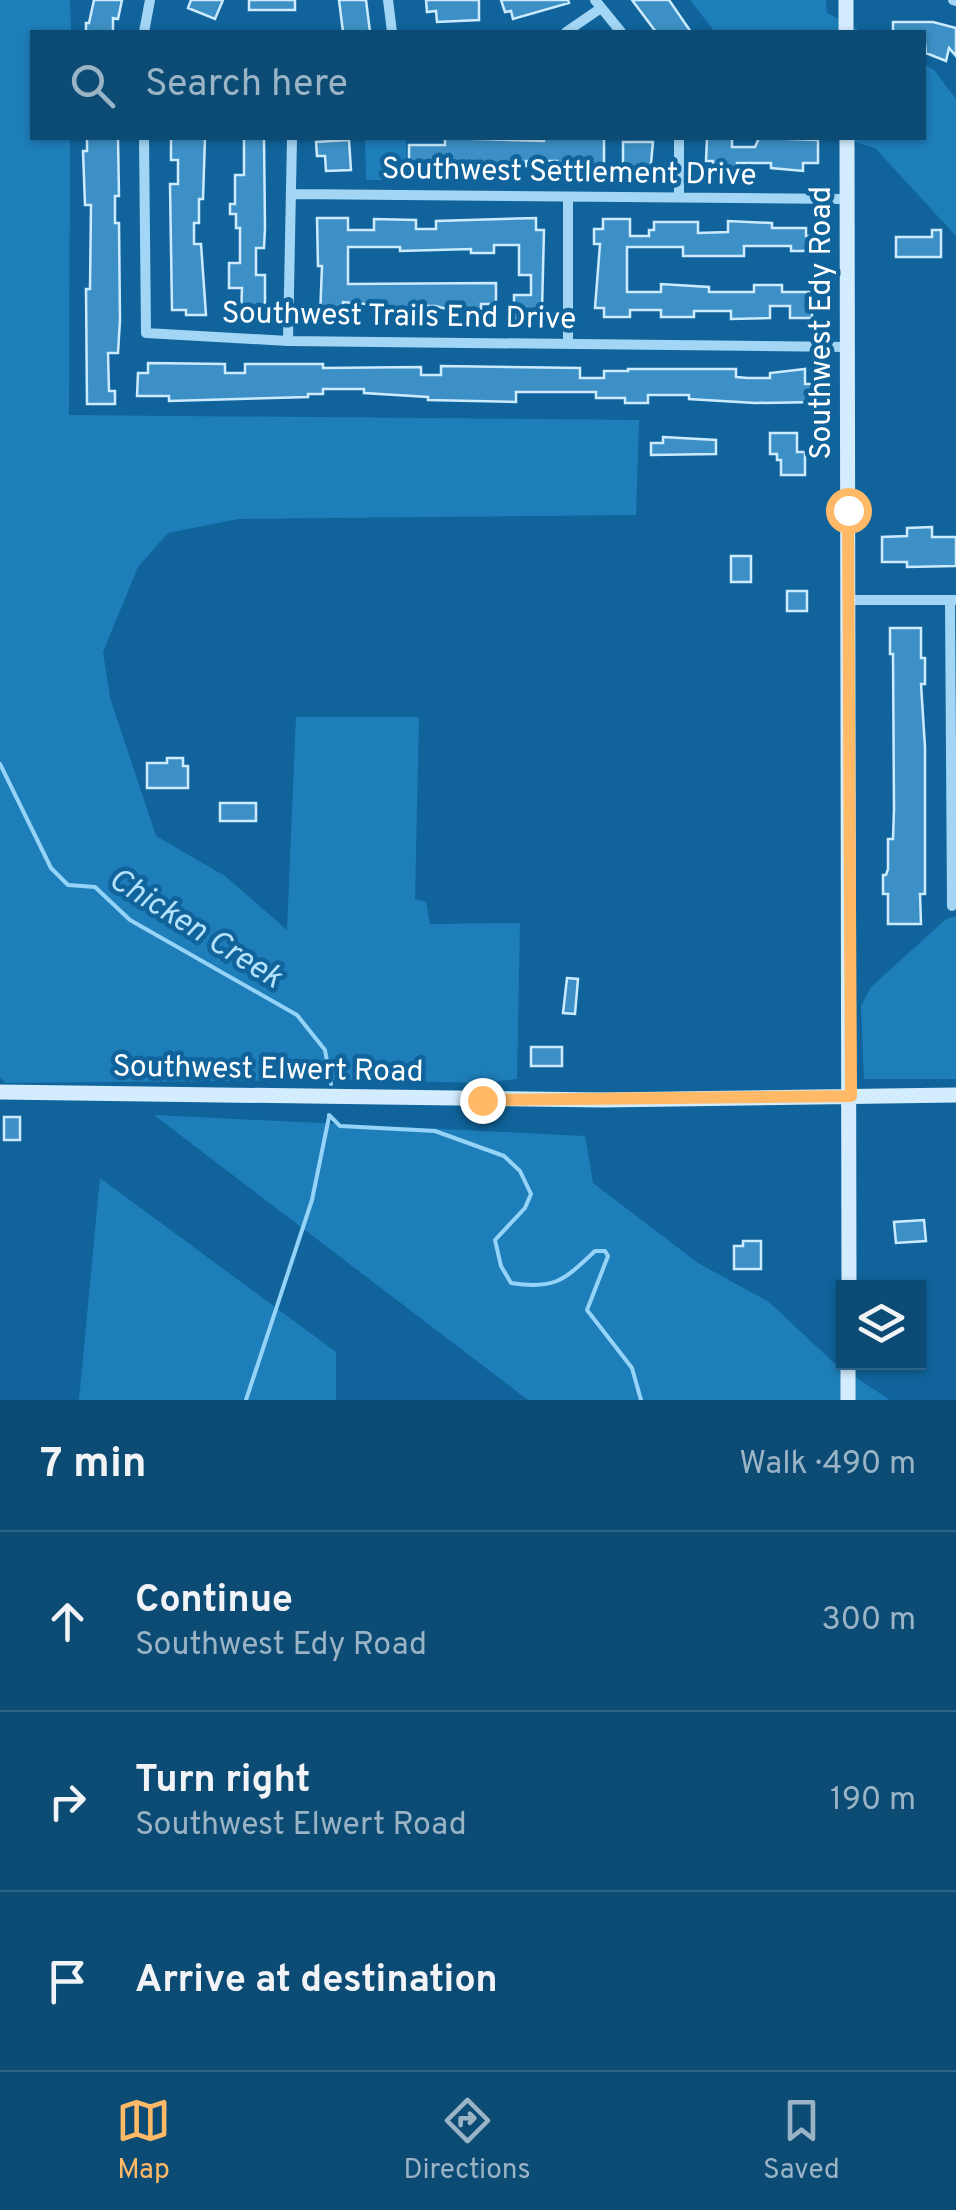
<!DOCTYPE html>
<html lang="en">
<head>
<meta charset="utf-8">
<style>
	:root { --surface:#0c4b74; --page:#1a557c; --text:#f1f3f6; --muted:#9ab3c5; --line:#2c6386; --accent:#ffb967 }
	body { margin:0; font-family:Overpass,sans-serif; background:var(--page); color:var(--text) }
	.controls { position:absolute; right:30px; bottom:30px; display:grid; overflow:hidden; border-radius:0px; box-shadow:0 2px 8px #0004 }
	.controls button { width:90px; height:90px; display:grid; place-items:center; padding:0; border:0; border-bottom:2px solid var(--line); background:var(--surface); color:var(--text); font:50px sans-serif }
	.stop { position:absolute; width:30px; height:30px; margin:-22px; border:8px solid #ffb967; border-radius:50%; background:#fff }
	.stop.end { background:#ffb967; border-color:#fff; box-shadow:0 2px 10px #0008 }
	.list { margin:0; padding:0; list-style:none }
	h2 { display:flex; justify-content:space-between; align-items:center; height:130px; margin:0; padding:0 40px; font-size:42px }
	h2 small { font-size:32px; font-weight:400; color:var(--muted) }
	.list li { display:grid; grid-template-columns:65px 1fr auto; gap:30px; align-items:center; box-sizing:border-box; height:180px; padding:0 40px; border-top:2px solid var(--line) }
	.list b { display:block; font-size:38px; white-space:nowrap }
	.list p { margin:0; font-size:32px; white-space:nowrap; color:var(--muted) }
	.list em { font-size:32px; font-style:normal; color:var(--muted) }
	.icon { flex:none; width:55px; height:55px; fill:none; stroke:currentColor; stroke-width:2; stroke-linecap:round; stroke-linejoin:round }
	.map { position:relative; flex:none; width:956px; height:1400px; overflow:hidden }
	.search { position:absolute; background:var(--surface); box-shadow:0 2px 8px #0004; left:30px; right:30px; top:30px; height:110px; display:flex; align-items:center; gap:25px; box-sizing:border-box; padding:0 35px; border-radius:0px; color:var(--muted); font-size:38px }
	.sheet { height:670px; background:var(--surface) }
	nav { display:flex; justify-content:space-around; align-items:center; box-sizing:border-box; height:140px; border-top:2px solid var(--line); background:var(--surface); font-size:28px; color:var(--muted) }
	nav a { display:grid; justify-items:center; gap:5px }
	nav .on { color:var(--accent) }
	.map>svg:first-child { display:block }
	.green { fill:#1e7eb9 }
	.lines { fill:none; stroke-linecap:round; stroke-linejoin:round }
	.stream { stroke:#95d4f8; stroke-width:4 }
	.building { fill:#3d90c5; stroke:#ccebfe; stroke-width:2.5 }
	.street { stroke:#a3d6f5; stroke-width:10 }
	.secondary { stroke:#d3edfe; stroke-width:15 }
	.route { stroke:#ffb967; stroke-width:12 }
	.labels { text-anchor:middle; stroke-width:9; stroke-linejoin:round; paint-order:stroke }
	.street-label { font-size:30px; fill:#fff; stroke:#10649b }
	.water-label { font-size:32px; font-style:italic; fill:#b4e1fb; stroke:#10649b }
</style>
</head>
<body>
<div class="map">
<svg width="956" height="1400" viewBox="0 0 956 1400">
	<rect width="100%" height="100%" fill="#10649b"/>
	<path class="green" d="M0,0H70L71,32H32V138H70L69,415L639,420L636,515L238,519L168,533L138,567L103,652L110,698L156,836L225,876L287,930L296,717H419L415,899L426,902L430,924L520,923L517,1079L482,1083L354,1080L5,1083L0,1077Z
		M690,0H826L827,13L863,32H715Z
		M924,64L934,70L956,99V236L875,148L841,138H924Z
		M365,138H406L407,180H366Z
		M956,916V1079H864L861,1006L871,987L946,919Z
		M154,1115L585,1136L593,1183L698,1263L769,1302L834,1363L890,1400H528Z
		M100,1178L336,1352V1400H79Z"/>
	<g class="lines">
		<path class="stream" d="M0,764L51,868L68,885L95,887L130,920L297,1015L325,1050L331,1084
			M329,1115L340,1126L435,1131L504,1156L520,1171L531,1194L525,1208L495,1240L501,1266L511,1283C555,1290 564,1280 595,1251H605L608,1256L587,1310L632,1368L641,1400
			M246,1400L312,1200L329,1117"/>
	</g>
	<path class="building" d="M94,0H122L118,19L113,18V32H86V23H89Z
		M191,0H223L215,19L188,8Z
		M249,0H295V10H249Z
		M339,0H366L370,32H343Z
		M426,0H479V20L437,22L436,11L427,12Z
		M501,0H568L569,3L513,19L511,11L505,12Z
		M632,0H669L691,32H656Z
		M893,22H933L956,28V56L949,48L946,61L926,53L924,32H893Z
		M87,138H118L119,196H115V223H119L120,320L118,353H108L109,391H115V404H87L86,289H90L91,205H85L83,151H87Z
		M171,138H205L203,199H199V223H194V244H201L206,315H186V310H172L170,184H178V160H171Z
		M244,138H264L265,228L264,248H256V275H265V307H258V316L241,315L242,288H229V263H240V228H236V214H230V204H235V175H244Z
		M445,138L544,141V138H604V168H557V161H526V166H503V170L409,167V145H445Z
		M707,138H732V147H755L759,138L818,140V163H803V171L771,168V163H737V173H713V161H706Z
		M349,140L351,170L326,171L325,156H317L316,142Z
		M623,142H653L650,174L623,173Z
		M317,218H348V230H374V219L416,220V229H436V221L536,218V230H544L542,310H528V320L514,319V295H531V275H519V245H494V253H471V249L400,251V247H348V284L496,283V304H481V317L447,315V309L435,306H413V314L376,316V305L343,302V318L320,317L322,266H318Z
		M603,219H630V236H649V230H654V222H698V233L728,232V221L772,223V228H806V236H813V251H791V246H744V256H683V247H627V292H661V284L709,287V292H754V285H782V292H822V306H812V318H790V306H770V318L731,319V311H694V317H661V310H630V317H604V308H595L600,244H594V229H603Z
		M932,230H941V257H896V237H932Z
		M148,363L225,364V373H245V364H323V368L421,367V375H441V366L580,368V378H604V371H628V369H736V377L748,378H770V373L805,369V384H819V402L755,403L689,399V395H648V403H625V398H596V392H516V402L428,400V397L364,393V389H323V394H308V397L169,401V396H137L138,373H148Z
		M770,433H797V452H805V475H781V460H777V454H770Z
		M663,437L716,440V454L651,455V443H663Z
		M932,527V537H956V566L907,567V562H882V537L907,536V528Z
		M731,556H751V582H731Z
		M787,591H807V611H787Z
		M890,628H921V658H925V684H921L925,747V894H920L921,924H888V894H883V875H886L888,869V839H893L894,809L893,654H890Z
		M167,758H183V766H188V788H147V763H167Z
		M220,803H256V821H220Z
		M567,978L578,979L575,1014L563,1013Z
		M531,1047H562V1066H531Z
		M4,1117H20V1140H4Z
		M924,1220L926,1241L896,1243L894,1222Z
		M743,1241H761V1269H734V1246H743Z"/>
	<g class="lines">
		<path class="street" d="M388,0L392,32
			M595,0L621,32
			M953,0L956,1
			M144,32L150,0
			M566,32L601,8
			M144,138L146,333L288,341L847,347
			M679,138V196
			M292,194L847,199
			M288,341L292,138
			M568,344V197
			M849,600H955
			M950,600L952,906"/>
		<path class="secondary" d="M846,0V32
			M847,138L849,1288
			M0,1092L603,1100L956,1095
			M848,1400V1362"/>
	</g>
	<g class="lines">
		<path class="route" d="M482,1100L851,1096L848,510"/>
	</g>
	<g class="labels">
		<g class="street-label">
			<text transform="translate(569 171) rotate(1)" y="10">Southwest Settlement Drive</text>
			<text transform="translate(399 315) rotate(1)" y="10">Southwest Trails End Drive</text>
			<text transform="translate(820 323) rotate(-90)" y="10">Southwest Edy Road</text>
			<text transform="translate(268 1068) rotate(1)" y="10">Southwest Elwert Road</text>
		</g>
		<g class="water-label">
			<text transform="translate(196 927) rotate(32)" y="11">Chicken Creek</text>
		</g>
	</g>
</svg>
<div class="controls">
<button><svg class="icon" aria-label="layers" viewBox="0 0 24 24"><path d="M12 4l9 5-9 5-9-5zM3 14l9 5 9-5"/></svg></button>
</div>
<div class="stop" style="left:848px;top:510px"></div>
<div class="stop end" style="left:482px;top:1100px"></div>
<div class="search"><svg class="icon" aria-label="search" viewBox="0 0 24 24"><circle cx="10" cy="10" r="6"/><path d="M15 15l6 6"/></svg>Search here</div>
</div>
<section class="sheet">
<h2>7 min<small>Walk · 490 m</small></h2>
<ul class="list">
<li><svg class="icon" aria-label="ahead" viewBox="0 0 24 24"><path d="M12 20V5M6 11l6-6 6 6"/></svg><div><b>Continue</b><p>Southwest Edy Road</p></div><em>300 m</em></li>
<li><svg class="icon" aria-label="right" viewBox="0 0 24 24"><path d="M7 20v-9h11M14 6l5 5-5 5"/></svg><div><b>Turn right</b><p>Southwest Elwert Road</p></div><em>190 m</em></li>
<li><svg class="icon" aria-label="arrive" viewBox="0 0 24 24"><path d="M6 21V4h12l-3 4 3 4H6"/></svg><div><b>Arrive at destination</b></div></li>
</ul>
</section>
<nav>
<a class="on"><svg class="icon" aria-label="map" viewBox="0 0 24 24"><path d="M3 6l6-2 6 2 6-2v14l-6 2-6-2-6 2zM9 4v14M15 6v14"/></svg>Map</a>
<a><svg class="icon" aria-label="directions" viewBox="0 0 24 24"><path d="M12 3l9 9-9 9-9-9zM9 14v-3h6M13 9l2 2-2 2"/></svg>Directions</a>
<a><svg class="icon" aria-label="saved" viewBox="0 0 24 24"><path d="M7 4h10v16l-5-4-5 4z"/></svg>Saved</a>
</nav>
</body>
</html>
